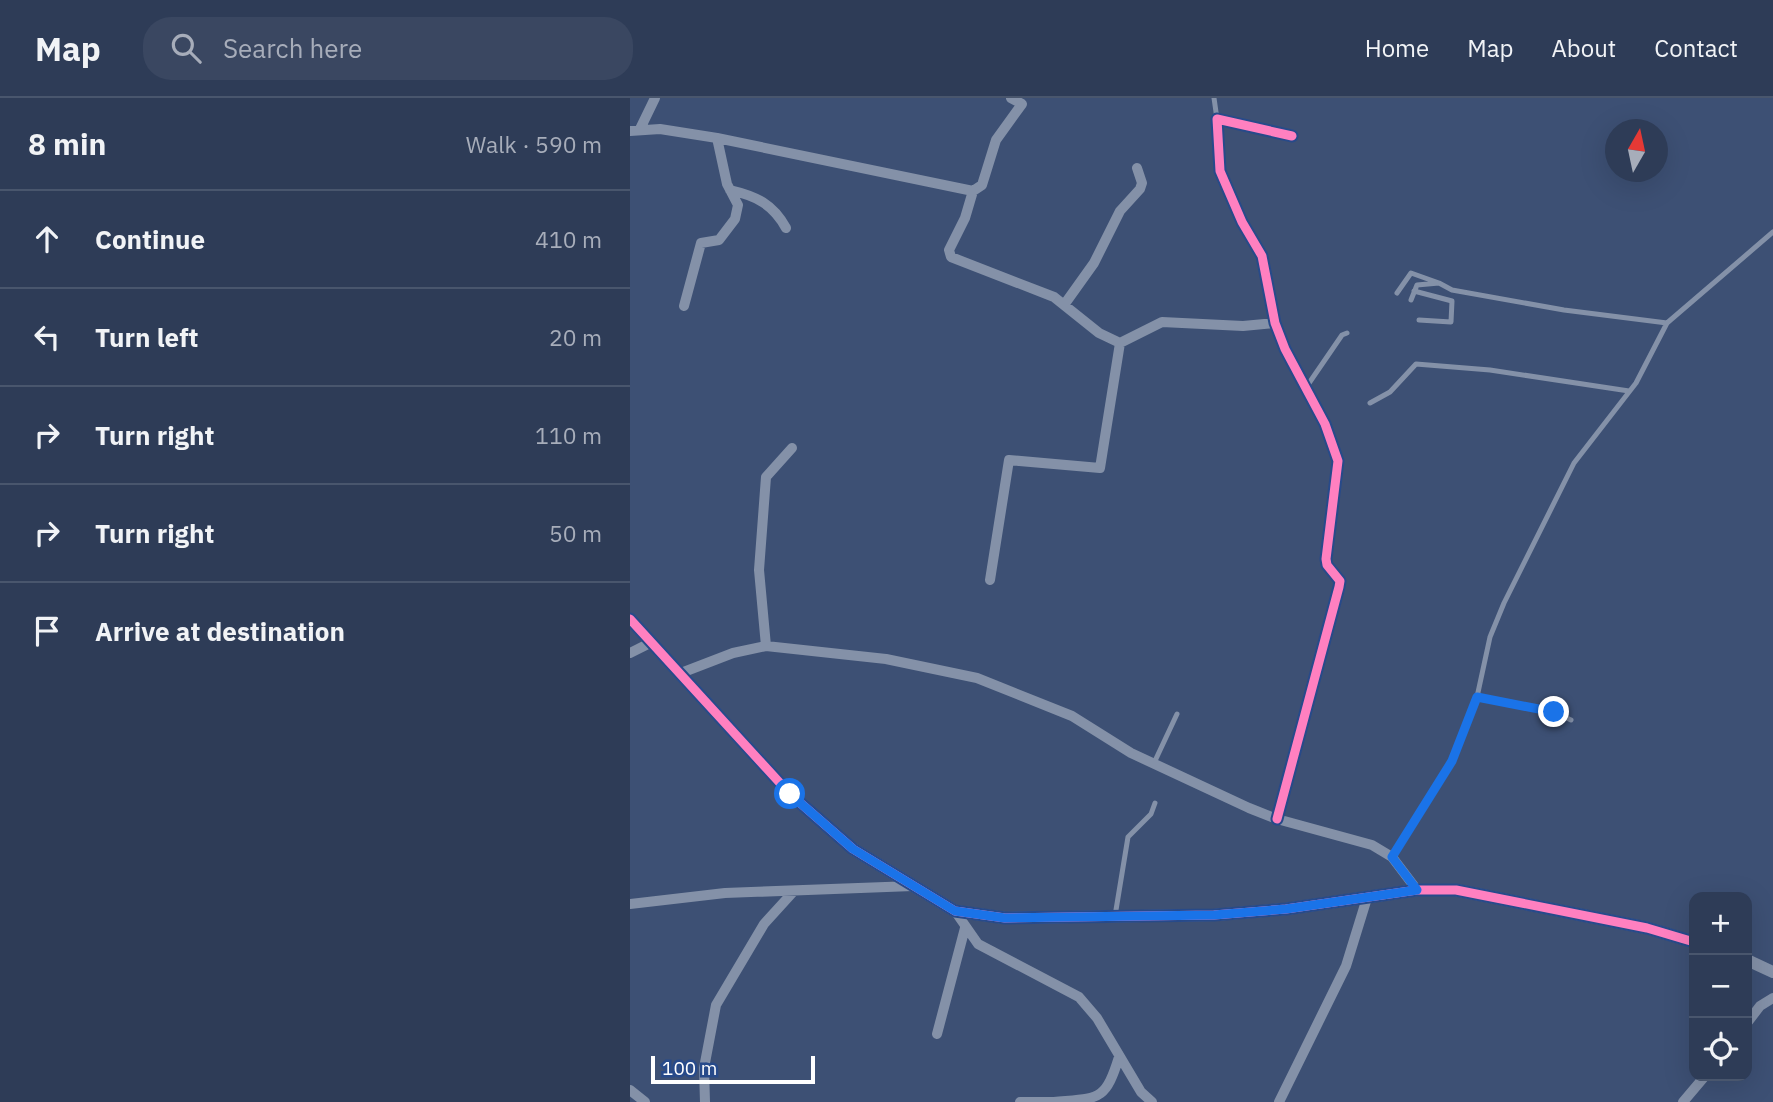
<!DOCTYPE html>
<html lang="en">
<head>
<meta charset="utf-8">
<style>
	:root { --surface:#2e3c57; --page:#3a4761; --text:#f1f3f6; --muted:#a7adba; --line:#49566d }
	body { margin:0; font-family:"IBM Plex Sans",sans-serif; background:var(--page); color:var(--text) }
	.controls { position:absolute; right:21px; bottom:21px; display:grid; overflow:hidden; border-radius:14px; box-shadow:0 7px 28px #0002 }
	.controls button { width:63px; height:63px; display:grid; place-items:center; padding:0; border:0; border-bottom:2px solid var(--line); background:var(--surface); color:var(--text); font:35px sans-serif }
	.compass { position:absolute; left:975px; top:21px; width:63px; height:63px; border-radius:50%; background:var(--surface); box-shadow:0 7px 28px #0002; rotate:9deg }
	.scale { position:absolute; left:21px; bottom:18px; width:164px; box-sizing:border-box; padding-left:7px; border:4px solid #fff; border-top:0; font-size:19px; line-height:24px; white-space:nowrap; color:#fff; -webkit-text-stroke:5px #274a8a; paint-order:stroke }
	.stop { position:absolute; width:21px; height:21px; margin:-16px; border:5px solid #1a73e8; border-radius:50%; background:#fff }
	.stop.end { background:#1a73e8; border-color:#fff; box-shadow:0 2px 7px #0008 }
	.list { margin:0; padding:0; list-style:none }
	h2 { display:flex; justify-content:space-between; align-items:center; height:91px; margin:0; padding:0 28px; font-size:30px }
	h2 small { font-size:23px; font-weight:400; color:var(--muted) }
	.list li { display:grid; grid-template-columns:46px 1fr auto; gap:21px; align-items:center; box-sizing:border-box; height:98px; padding:0 28px; border-top:2px solid var(--line) }
	.list b { display:block; font-size:26px; white-space:nowrap }
	.list em { font-size:23px; font-style:normal; color:var(--muted) }
	.icon { flex:none; width:38px; height:38px; fill:none; stroke:currentColor; stroke-width:2; stroke-linecap:round; stroke-linejoin:round }
	.map { position:relative; flex:none; width:1143px; height:1004px; overflow:hidden }
	header { display:flex; align-items:center; gap:42px; box-sizing:border-box; height:98px; padding:0 35px; background:var(--surface); border-bottom:2px solid var(--line) }
	header strong { font-size:33px }
	nav { display:flex; gap:38px; margin-inline-start:auto; font-size:24px }
	.search { width:490px; height:63px; background:var(--page); display:flex; align-items:center; gap:18px; box-sizing:border-box; padding:0 24px; border-radius:28px; color:var(--muted); font-size:26px }
	main { display:flex }
	aside { flex:1; background:var(--surface) }
	.map>svg:first-child { display:block }
	.lines { fill:none; stroke-linecap:round; stroke-linejoin:round }
	.service { stroke:#8491a8; stroke-width:5 }
	.minor { stroke:#8491a8; stroke-width:10 }
	.tertiary { stroke:#8491a8; stroke-width:12 }
	.cycleway-casing { stroke:#274a8a; stroke-width:13 }
	.cycleway { stroke:#ff80c0; stroke-width:9 }
	.route { stroke:#1a73e8; stroke-width:9 }
</style>
</head>
<body>
<header>
<strong>Map</strong>
<div class="search"><svg class="icon" aria-label="search" viewBox="0 0 24 24"><circle cx="10" cy="10" r="6"/><path d="M15 15l6 6"/></svg>Search here</div>
<nav><a>Home</a><a>Map</a><a>About</a><a>Contact</a></nav>
</header>
<main>
<aside>
<h2>8 min<small>Walk · 590 m</small></h2>
<ul class="list">
<li><svg class="icon" aria-label="ahead" viewBox="0 0 24 24"><path d="M12 20V5M6 11l6-6 6 6"/></svg><div><b>Continue</b></div><em>410 m</em></li>
<li><svg class="icon" aria-label="left" viewBox="0 0 24 24"><path d="M17 20v-9H6M10 6l-5 5 5 5"/></svg><div><b>Turn left</b></div><em>20 m</em></li>
<li><svg class="icon" aria-label="right" viewBox="0 0 24 24"><path d="M7 20v-9h11M14 6l5 5-5 5"/></svg><div><b>Turn right</b></div><em>110 m</em></li>
<li><svg class="icon" aria-label="right" viewBox="0 0 24 24"><path d="M7 20v-9h11M14 6l5 5-5 5"/></svg><div><b>Turn right</b></div><em>50 m</em></li>
<li><svg class="icon" aria-label="arrive" viewBox="0 0 24 24"><path d="M6 21V4h12l-3 4 3 4H6"/></svg><div><b>Arrive at destination</b></div></li>
</ul>
</aside>
<div class="map">
<svg width="1143" height="1004" viewBox="0 0 1143 1004">
	<rect width="100%" height="100%" fill="#3d5074"/>
	<g class="lines">
		<path class="service" d="M584,0L587,21
			M784,193L822,203L821,224L789,222
			M767,195L781,175L809,185
			M781,202L787,187L809,185L822,192L934,212L1037,225
			M675,291L712,237L717,235
			M740,305L760,294L786,266L860,272L999,293
			M847,599L924,614L941,622
			M524,665L547,616
			M762,759L822,663L847,599L860,539L874,505L944,365L1006,285L1037,225L1143,134
			M485,818L498,739L521,716L525,705"/>
		<path class="minor" d="M10,31L25,0
			M0,33L30,31L87,40L343,93L352,87L366,42L392,6L381,0
			M100,92C126,98 143,106 156,130
			M343,93L335,120L319,152L321,159L424,199L469,235L490,245L532,224L613,228L645,225
			M434,207L464,165L490,113L510,91L512,85L507,70
			M54,208L71,145L89,142L105,121L108,107L97,86L87,40
			M360,482L379,362L470,370L490,245
			M136,548L129,472L136,379L162,350
			M0,555L22,544
			M51,575L103,555L136,548L256,561L347,580L442,618L501,655L619,710L647,721L742,747L762,759L787,792
			M647,721L709,489L710,483L697,467L696,461L708,363L695,326L655,251L645,225L632,158L612,124L590,73L587,21L662,38
			M0,806L95,795L283,788
			M325,813L348,846L449,899L467,920L511,994L522,1004
			M1117,925L1130,908L1143,900
			M307,936L335,830
			M0,992L15,1004
			M75,1004L74,970L86,907L134,826L164,793
			M390,1004H423
			M424,1004C469,1000 475,1004 489,959
			M649,1004L716,868L737,800
			M1053,1004L1075,978"/>
		<path class="tertiary" d="M0,521L160,696L223,751L325,813L375,820L584,817L656,811L787,792H826L1017,830L1064,844
			M1117,862L1143,874"/>
		<defs>
			<path id="cycleway" d="M0,521L160,696L223,751L325,813L375,820L584,817L656,811L787,792H826L1017,830L1064,844
				M647,721L709,489L710,483L697,467L696,461L708,363L695,326L655,251L645,225L632,158L612,124L590,73L587,21L662,38"/>
		</defs>
		<use href="#cycleway" class="cycleway-casing"/>
		<use href="#cycleway" class="cycleway"/>
	</g>
	<g class="lines">
		<path class="route" d="M160,696L223,751L325,813L375,820L584,817L656,811L787,792L762,759L822,663L847,599L924,614"/>
	</g>
</svg>
<div class="controls">
<button>+</button>
<button>−</button>
<button><svg class="icon" aria-label="locate" viewBox="0 0 24 24"><circle cx="12" cy="12" r="6"/><path d="M12 2v4M12 18v4M2 12h4M18 12h4"/></svg></button>
</div>
<svg class="compass" viewBox="-18 -18 36 36"><path d="M0-13l5 13h-10z" fill="#e53935"/><path d="M0 13l5-13h-10z" fill="#a7adba"/></svg>
<div class="scale">100 m</div>
<div class="stop" style="left:160px;top:696px"></div>
<div class="stop end" style="left:924px;top:614px"></div>
</div>
</main>
</body>
</html>
